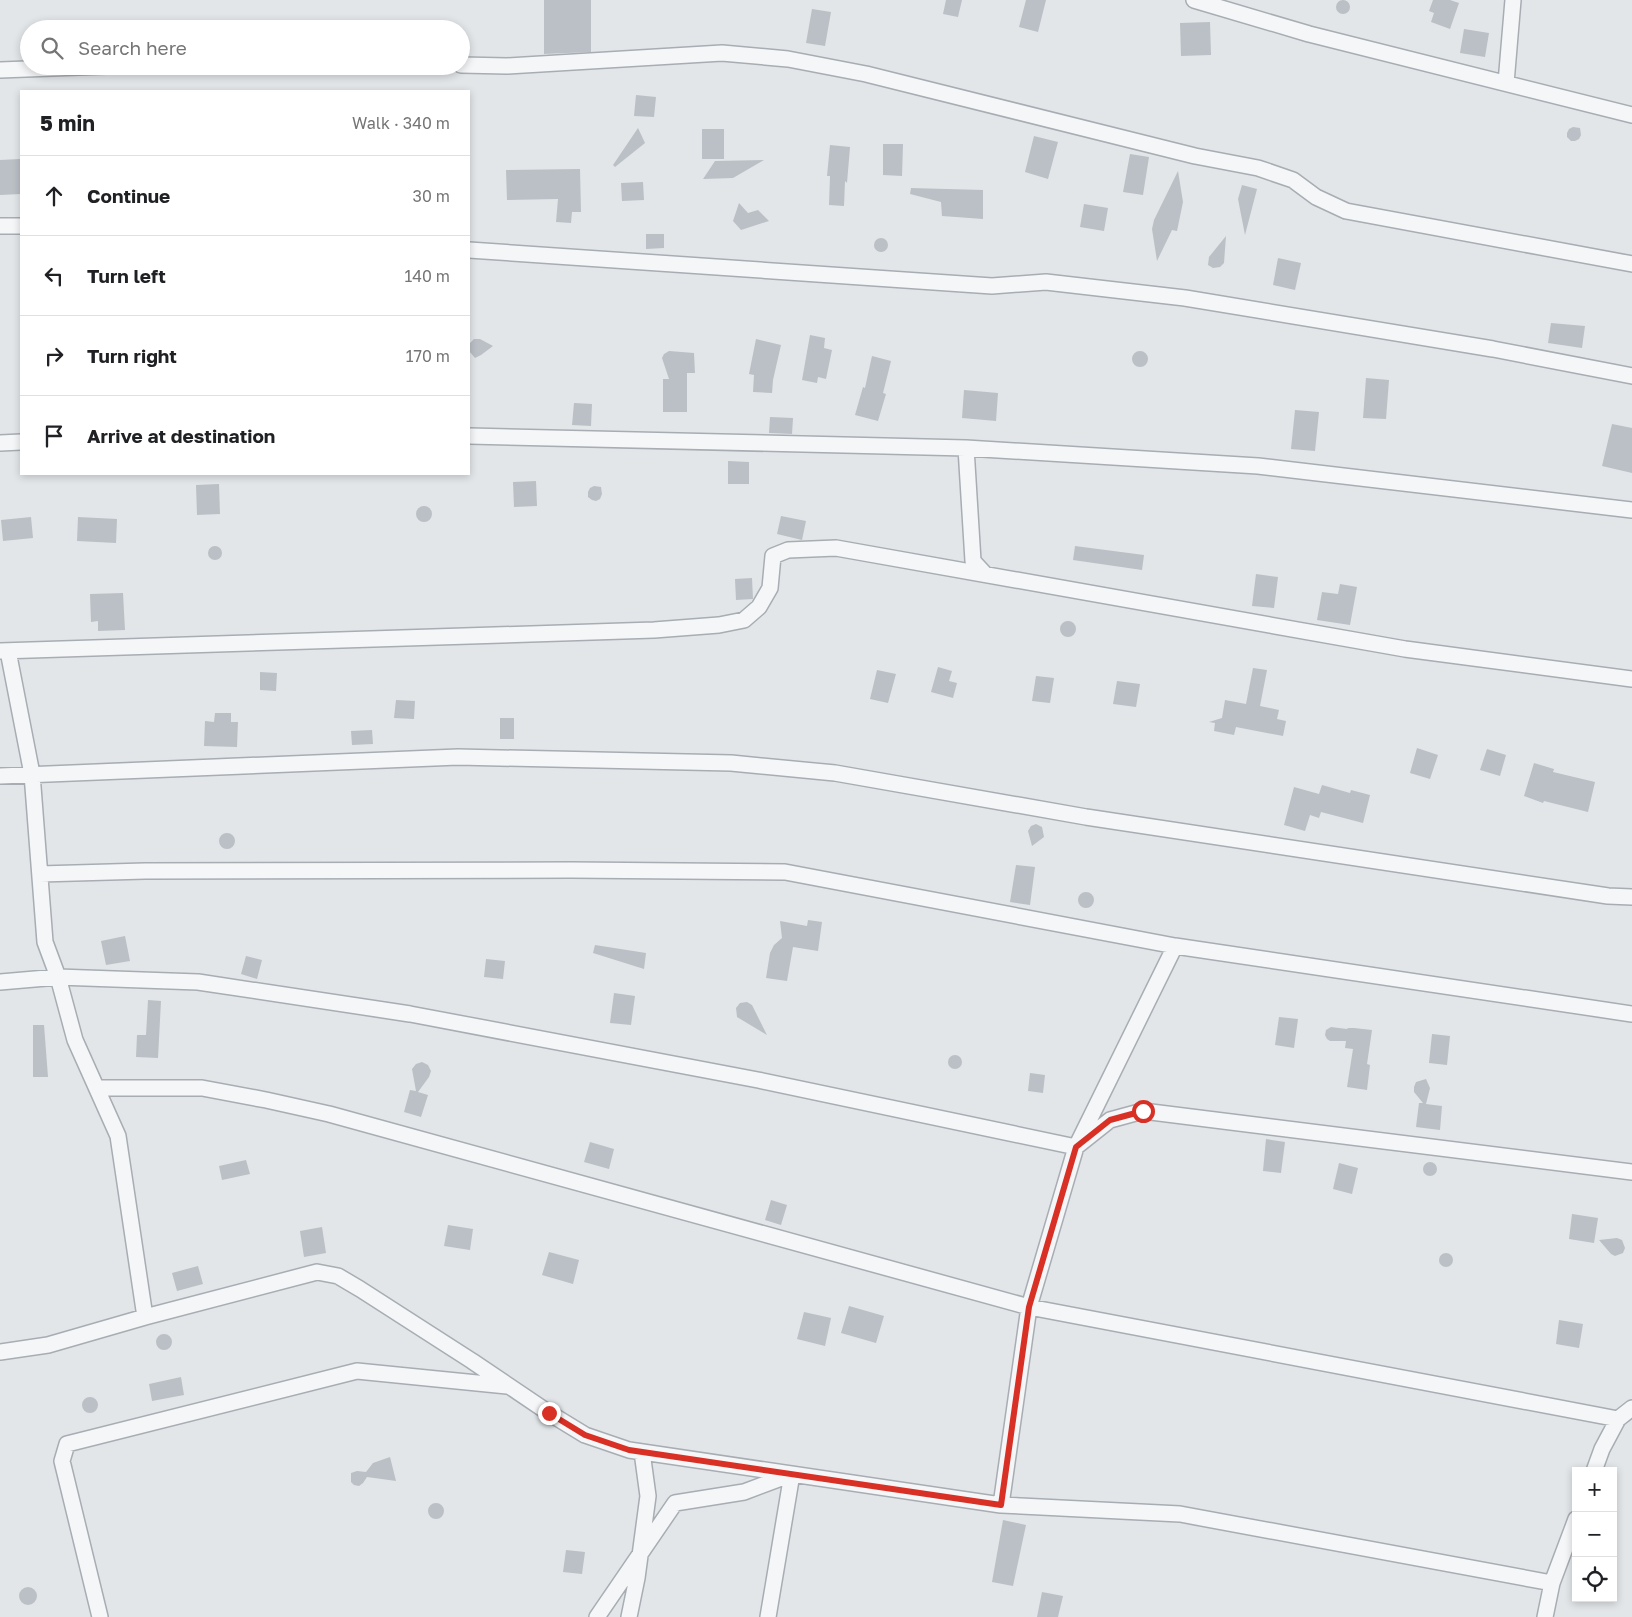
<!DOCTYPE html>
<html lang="en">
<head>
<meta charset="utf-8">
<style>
	:root { --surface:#fff; --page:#f2f2f2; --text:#202124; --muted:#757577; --line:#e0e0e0 }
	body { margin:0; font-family:"Golos Text",sans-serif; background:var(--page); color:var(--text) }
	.controls { position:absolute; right:15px; bottom:15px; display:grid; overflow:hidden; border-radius:0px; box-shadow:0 2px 8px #0003 }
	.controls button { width:45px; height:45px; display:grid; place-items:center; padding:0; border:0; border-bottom:1px solid var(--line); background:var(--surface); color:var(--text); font:25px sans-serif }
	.stop { position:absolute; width:15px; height:15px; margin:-11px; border:4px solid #d93025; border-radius:50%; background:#fff }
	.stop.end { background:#d93025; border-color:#fff; box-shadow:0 1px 5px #0008 }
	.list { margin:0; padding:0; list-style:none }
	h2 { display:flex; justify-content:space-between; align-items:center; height:65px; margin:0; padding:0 20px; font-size:21px }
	h2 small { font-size:16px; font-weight:400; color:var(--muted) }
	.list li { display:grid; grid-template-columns:32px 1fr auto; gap:15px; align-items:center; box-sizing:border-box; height:80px; padding:0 20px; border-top:1px solid var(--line) }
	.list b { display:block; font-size:19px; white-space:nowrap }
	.list em { font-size:16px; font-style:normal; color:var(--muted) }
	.icon { flex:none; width:28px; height:28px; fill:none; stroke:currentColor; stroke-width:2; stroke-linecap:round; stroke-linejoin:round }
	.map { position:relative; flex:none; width:1632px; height:1617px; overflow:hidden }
	.search { position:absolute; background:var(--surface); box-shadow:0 2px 8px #0003; left:20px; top:20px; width:450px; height:55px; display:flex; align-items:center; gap:12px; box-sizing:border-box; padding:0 18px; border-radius:28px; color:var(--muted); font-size:19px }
	.panel { position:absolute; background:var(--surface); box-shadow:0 2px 8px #0003; left:20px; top:90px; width:450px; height:385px; border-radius:0px }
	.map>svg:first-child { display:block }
	.building { fill:#bac0c5 }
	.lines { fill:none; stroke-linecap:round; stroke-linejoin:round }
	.minor-casing { stroke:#a8adb3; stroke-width:18 }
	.minor { stroke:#f5f6f8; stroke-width:15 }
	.route { stroke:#d93025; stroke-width:6 }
</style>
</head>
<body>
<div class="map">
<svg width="1632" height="1617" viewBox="0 0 1632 1617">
	<rect width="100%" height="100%" fill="#e2e6e9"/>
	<path class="building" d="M1336 7a7 7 0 1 1 14 0a7 7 0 1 1-14 0Z
		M544,0H591V52L544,54Z
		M946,0H962L958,17L943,14Z
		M1026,0H1046L1038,32L1019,27Z
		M1433,0H1450L1459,3L1450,29L1431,22L1434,13L1429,11Z
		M812,9L831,12L825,46L806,43Z
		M1210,22L1211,55L1181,56L1180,23Z
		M1464,29L1489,33L1485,57L1460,53Z
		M636,95L656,97L654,117L634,116Z
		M1573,127L1580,128L1581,135L1579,139L1575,141H1571L1567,137V133L1569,129Z
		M638,128L645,143L615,167L613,165Z
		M702,129H724V159H702Z
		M1034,136L1058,142L1048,179L1025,172Z
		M883,144H903L902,176L883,175Z
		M830,145L850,147L847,183L845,181L844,206L829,205L830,176H827Z
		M1130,154L1149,157L1143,195L1123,192Z
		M20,159L21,194L0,195V160Z
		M764,160L733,178L703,179L715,161Z
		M580,169L581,212H572L571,223L556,222L558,199L507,200L506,170Z
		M1178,171L1183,202L1177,231L1172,230L1157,261L1152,229L1154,220Z
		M643,182L644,200L622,201L621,183Z
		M1242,185L1257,189L1245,235L1238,199Z
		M911,188L983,190V219L942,216L941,202L910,194Z
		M739,203L748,213L758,210L769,221L741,230L733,221Z
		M1084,204L1108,208L1104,231L1080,227Z
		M646,234H664V248L646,249Z
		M1226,236L1224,263L1220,267L1213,268L1208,265L1209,257Z
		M874 245a7 7 0 1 1 14 0a7 7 0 1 1-14 0Z
		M1278,258L1301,263L1295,290L1273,285Z
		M1551,323L1585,326L1582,348L1548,343Z
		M810,335L825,338L824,348L832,350L826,379L818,377L817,383L802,380Z
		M474,339H480L493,346L481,355L475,358L469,351V344Z
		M756,339L781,345L773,380L772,393L753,392L754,375L749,374Z
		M1132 359a8 8 0 1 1 16 0a8 8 0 1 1-16 0Z
		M669,351L694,353L695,373H687V412H663V379H669L662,358L664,354Z
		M872,356L891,361L883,393L886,394L878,421L855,415L863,387L865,388Z
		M1366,378L1389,380L1386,419L1363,418Z
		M964,390L998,393L996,421L962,418Z
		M574,403L592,404L591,426L572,425Z
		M1295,410L1319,412L1315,451L1291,449Z
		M770,417L793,418L792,434L769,433Z
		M1612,424L1632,428V473L1602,466Z
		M728,461L749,462V484H728Z
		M536,481L537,506L514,507L513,482Z
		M219,484L220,514L197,515L196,485Z
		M594,486L601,487L602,494L600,499L596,501L592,500L588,497V492L590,488Z
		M416 514a8 8 0 1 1 16 0a8 8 0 1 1-16 0Z
		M781,516L806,521L802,540L777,534Z
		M31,517L33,538L3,541L1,520Z
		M78,517L117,519L116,543L77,541Z
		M208 553a7 7 0 1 1 14 0a7 7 0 1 1-14 0Z
		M1075,546L1144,555L1142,570L1073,560Z
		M1256,574L1278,577L1274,608L1252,606Z
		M752,578L753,599L736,600L735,579Z
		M1340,584L1357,587L1350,625L1317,620L1322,592L1338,594Z
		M123,593L125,630L98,631V621L91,622L90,594Z
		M1060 629a8 8 0 1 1 16 0a8 8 0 1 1-16 0Z
		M938,667L952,671L949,681L957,683L953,698L931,692Z
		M1253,668L1267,670L1260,706L1279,710L1277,719L1286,721L1283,736L1236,727L1234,735L1214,731L1215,723L1209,722L1222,718L1225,700L1246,704Z
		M877,670L896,674L888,703L870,699Z
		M260,672L277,673L276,691L260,690Z
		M1036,676L1054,678L1050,703L1032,701Z
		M1117,681L1140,684L1136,707L1113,704Z
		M396,700L415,701L414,719L394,718Z
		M215,713H231V722H238L237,747L204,746L205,721L214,722Z
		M500,718H514V739H500Z
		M372,730L373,744L352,745L351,731Z
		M1417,748L1438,755L1430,779L1410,773Z
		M1487,749L1506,755L1500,776L1480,770Z
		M1534,763L1554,769L1553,772L1595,782L1588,812L1544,801L1543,803L1524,796Z
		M1322,785L1350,793L1351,790L1370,795L1363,823L1321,812L1319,818L1310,815L1305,831L1284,825L1294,787L1319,794Z
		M1036,824L1042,827L1044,837L1032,846L1028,831L1031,826Z
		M219 841a8 8 0 1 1 16 0a8 8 0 1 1-16 0Z
		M1016,865L1035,867L1030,905L1010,902Z
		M1078 900a8 8 0 1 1 16 0a8 8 0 1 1-16 0Z
		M808,920L822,922L818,951L793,947L787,981L766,978L770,953L774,945L782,938L780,921L807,926Z
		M125,936L130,961L106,965L101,941Z
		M595,945L646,953L644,969L593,953Z
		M246,956L262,960L257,979L241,974Z
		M486,959L505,961L503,979L484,977Z
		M614,993L635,996L631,1025L610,1023Z
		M148,1000L161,1001L158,1058L136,1057L137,1035H146Z
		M747,1002L752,1005L767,1035L737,1017L736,1008L740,1003Z
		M1279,1017L1298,1019L1294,1048L1275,1045Z
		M33,1025H44L48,1077H33Z
		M1331,1027L1347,1029L1348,1028H1354L1372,1030L1367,1064L1370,1065L1367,1090L1347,1087L1353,1049L1345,1048L1346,1041H1330L1327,1039L1325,1035L1326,1030Z
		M1432,1034L1450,1036L1447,1065L1429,1063Z
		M948 1062a7 7 0 1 1 14 0a7 7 0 1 1-14 0Z
		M422,1062L428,1065L431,1071L429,1077L418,1092L428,1095L421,1117L404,1112L410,1090L416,1091L412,1069L416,1064Z
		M1030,1073L1045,1075L1043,1093L1028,1091Z
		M1426,1079L1430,1088L1426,1104L1442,1106L1440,1130L1416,1127L1419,1103H1423L1414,1092V1087L1416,1082Z
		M1266,1139L1285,1142L1281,1173L1263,1171Z
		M590,1142L614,1149L609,1169L584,1162Z
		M246,1160L250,1174L222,1180L219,1166Z
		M1423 1169a7 7 0 1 1 14 0a7 7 0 1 1-14 0Z
		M1339,1163L1358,1168L1352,1194L1333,1189Z
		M771,1200L787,1205L781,1225L765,1220Z
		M1572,1214L1598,1218L1594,1243L1569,1239Z
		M448,1225L473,1229L470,1250L444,1246Z
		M322,1227L326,1253L304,1257L300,1231Z
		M1617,1238L1622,1240L1625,1248L1623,1253L1615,1256L1611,1254L1599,1240Z
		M549,1252L579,1260L573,1284L542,1275Z
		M1439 1260a7 7 0 1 1 14 0a7 7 0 1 1-14 0Z
		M198,1266L203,1284L177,1291L172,1273Z
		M849,1306L884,1316L876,1343L841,1333Z
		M804,1312L831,1318L825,1346L797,1339Z
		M1559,1320L1583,1324L1579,1348L1556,1344Z
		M156 1342a8 8 0 1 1 16 0a8 8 0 1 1-16 0Z
		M181,1377L184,1395L152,1401L149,1384Z
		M82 1405a8 8 0 1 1 16 0a8 8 0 1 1-16 0Z
		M390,1457L396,1481L367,1477L363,1483L359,1486L354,1485L351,1482V1473L357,1471L366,1472L373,1463Z
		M428 1511a8 8 0 1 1 16 0a8 8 0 1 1-16 0Z
		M1003,1520L1026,1525L1013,1586L992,1582Z
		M566,1550L585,1552L582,1574L563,1572Z
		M19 1596a9 9 0 1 1 18 0a9 9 0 1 1-18 0Z
		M1042,1592L1063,1596L1058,1617H1037Z"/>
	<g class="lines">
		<defs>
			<path id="minor" d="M1194,0L1309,34L1632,115
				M461,65L507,66L722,53L788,59L866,74L1195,156L1258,168L1293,180L1316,197L1346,211L1632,264
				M0,70L106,66
				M1506,83L1513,0
				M0,226H21
				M469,250L992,286L1046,282L1185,298L1493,349L1632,376
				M469,436L966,448L1258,466L1632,510
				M0,443L21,442
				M966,448L973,561L985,574
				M0,651L654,630L719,625L744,620L759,607L770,588L773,556L788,550L836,548L1405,649L1632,679
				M8,651L32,774L45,942L58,977L75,1040L118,1136L145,1317
				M0,776L458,757L731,763L835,773L1086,817L1608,896L1632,897
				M40,874L145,871L571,870L785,872L1175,946L1632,1014
				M0,982L58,977L198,982L410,1014L758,1080L1076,1147L1110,1120L1143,1111L1632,1172
				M97,1088H202L266,1100L329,1114L1029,1307L1618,1419
				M0,1352L48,1345L145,1317L317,1272L338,1276L360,1289L472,1361L549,1413L585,1435L629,1450L1001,1505L1180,1514L1552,1583
				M1594,1471L1602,1449L1618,1419L1632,1408
				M1001,1505L1029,1307L1076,1147L1175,946
				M100,1617L62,1461L67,1444L357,1371L507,1386
				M597,1617L675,1503L744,1492L792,1474L768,1617
				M629,1617L637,1578L648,1496L642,1452
				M1545,1617L1552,1583L1576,1519"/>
		</defs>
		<use href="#minor" class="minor-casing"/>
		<use href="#minor" class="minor"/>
	</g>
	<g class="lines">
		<path class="route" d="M549,1413L585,1435L629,1450L1001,1505L1029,1307L1076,1147L1110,1120L1143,1111"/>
	</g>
</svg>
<div class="controls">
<button>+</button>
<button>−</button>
<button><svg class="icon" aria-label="locate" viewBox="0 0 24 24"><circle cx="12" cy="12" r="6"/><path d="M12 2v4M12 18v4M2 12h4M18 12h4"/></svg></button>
</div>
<div class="stop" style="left:1143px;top:1111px"></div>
<div class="stop end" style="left:549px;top:1413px"></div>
<div class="search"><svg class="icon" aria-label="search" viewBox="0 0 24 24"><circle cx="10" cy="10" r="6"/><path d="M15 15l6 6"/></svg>Search here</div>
<section class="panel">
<h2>5 min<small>Walk · 340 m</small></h2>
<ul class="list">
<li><svg class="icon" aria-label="ahead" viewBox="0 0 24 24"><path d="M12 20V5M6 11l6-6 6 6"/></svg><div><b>Continue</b></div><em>30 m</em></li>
<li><svg class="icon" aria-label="left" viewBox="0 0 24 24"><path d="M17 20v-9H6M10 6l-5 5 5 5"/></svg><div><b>Turn left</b></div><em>140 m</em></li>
<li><svg class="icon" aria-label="right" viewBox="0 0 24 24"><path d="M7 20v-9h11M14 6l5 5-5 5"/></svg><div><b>Turn right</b></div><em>170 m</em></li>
<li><svg class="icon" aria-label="arrive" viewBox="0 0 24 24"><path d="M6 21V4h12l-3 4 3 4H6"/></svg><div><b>Arrive at destination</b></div></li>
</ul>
</section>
</div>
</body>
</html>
